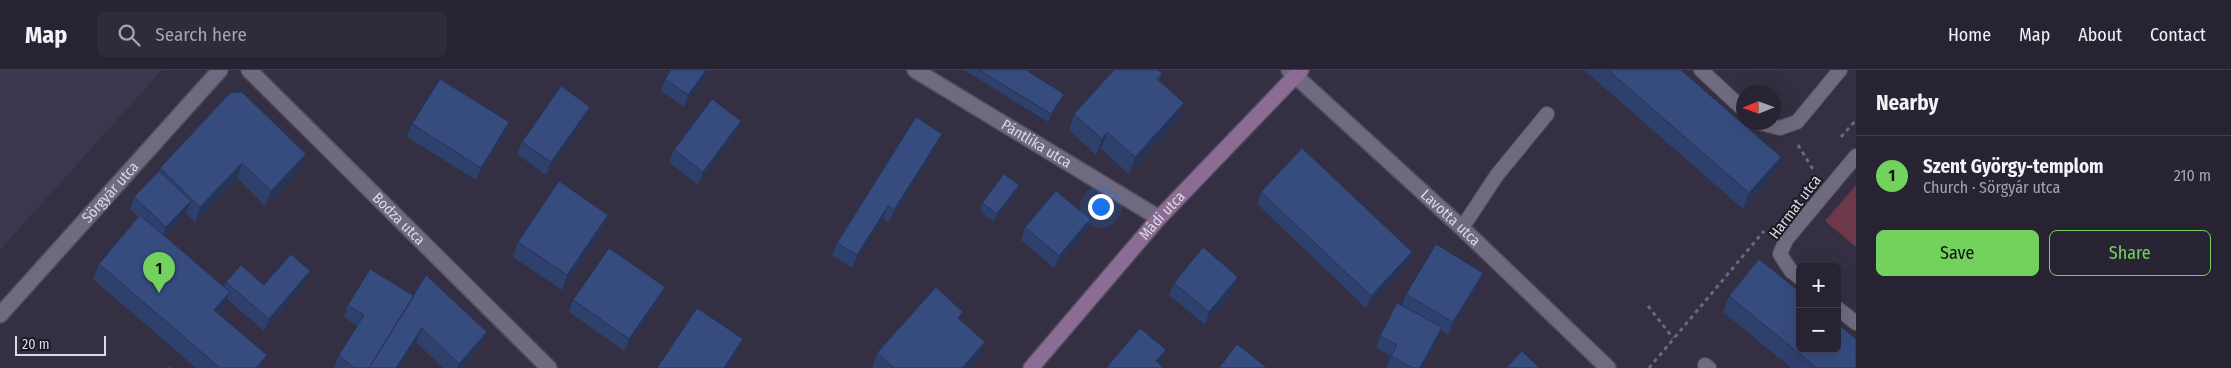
<!DOCTYPE html>
<html lang="en">
<head>
<meta charset="utf-8">
<style>
	:root { --surface:#272332; --page:#2f2b3a; --text:#f1f3f6; --muted:#a4a4ac; --line:#43404d; --accent:#73d25d }
	body { margin:0; font-family:"Fira Sans Condensed",sans-serif; background:var(--page); color:var(--text) }
	.controls { position:absolute; right:15px; bottom:15px; display:grid; overflow:hidden; border-radius:8px; box-shadow:0 5px 20px #0002 }
	.controls button { width:45px; height:45px; display:grid; place-items:center; padding:0; border:0; border-bottom:1px solid var(--line); background:var(--surface); color:var(--text); font:25px sans-serif }
	.compass { position:absolute; left:1736px; top:15px; width:45px; height:45px; border-radius:50%; background:var(--surface); box-shadow:0 5px 20px #0002; rotate:269deg }
	.scale { position:absolute; left:15px; bottom:12px; width:91px; box-sizing:border-box; padding-left:5px; border:2px solid #dcd9e5; border-top:0; font-size:14px; line-height:18px; white-space:nowrap; color:#dcd9e5; -webkit-text-stroke:4px #1b1921; paint-order:stroke }
	.you { position:absolute; left:1100px; top:136px; width:18px; height:18px; margin:-12px; border:4px solid #fff; border-radius:50%; background:#1a73e8; box-shadow:0 0 0 8px #1a73e833 }
	.badge { display:grid; place-items:center; width:32px; height:32px; border-radius:50%; background:var(--accent); color:#111; font-size:16px; font-weight:700 }
	.pin { position:absolute; translate:-50% -41px; filter:drop-shadow(0 1px 2px #0008) }
	.pin::after { content:''; position:absolute; top:26px; width:18px; height:15px; background:inherit; clip-path:polygon(0 0,100% 0,50% 100%) }
	.list { margin:0; padding:0; list-style:none }
	h2 { display:flex; justify-content:space-between; align-items:center; height:65px; margin:0; padding:0 20px; font-size:21px }
	h2 small { font-size:16px; font-weight:400; color:var(--muted) }
	.list li { display:grid; grid-template-columns:32px 1fr auto; gap:15px; align-items:center; box-sizing:border-box; height:80px; padding:0 20px; border-top:1px solid var(--line) }
	.list b { display:block; font-size:19px; white-space:nowrap }
	.list p { margin:0; font-size:16px; white-space:nowrap; color:var(--muted) }
	.list em { font-size:16px; font-style:normal; color:var(--muted) }
	.actions { display:flex; gap:10px; padding:15px 20px }
	.actions a { flex:1; padding:11px 0; border:1px solid var(--accent); border-radius:8px; text-align:center; font-size:18px; color:var(--accent) }
	.actions .main { background:var(--accent); color:#111 }
	.icon { flex:none; width:28px; height:28px; fill:none; stroke:currentColor; stroke-width:2; stroke-linecap:round; stroke-linejoin:round }
	.map { position:relative; flex:none; width:1856px; height:298px; overflow:hidden }
	header { display:flex; align-items:center; gap:30px; box-sizing:border-box; height:70px; padding:0 25px; background:var(--surface); border-bottom:1px solid var(--line) }
	header strong { font-size:24px }
	nav { display:flex; gap:28px; margin-inline-start:auto; font-size:18px }
	.search { width:350px; height:45px; background:var(--page); display:flex; align-items:center; gap:12px; box-sizing:border-box; padding:0 18px; border-radius:8px; color:var(--muted); font-size:19px }
	main { display:flex }
	aside { flex:1; background:var(--surface) }
	.map>svg:first-child { display:block }
	.built { fill:#3d364f }
	.green { fill:#6d3849 }
	.lines { fill:none; stroke-linecap:round; stroke-linejoin:round }
	.lane-casing { stroke:#524d5d; stroke-width:16 }
	.street-casing { stroke:#524d5d; stroke-width:18 }
	.secondary-casing { stroke:#524d5d; stroke-width:18 }
	.path { stroke:#6c6879; stroke-width:3; stroke-dasharray:4 4; stroke-linecap:butt }
	.lane { stroke:#6f6a7f; stroke-width:14 }
	.street { stroke:#6f6a7f; stroke-width:15 }
	.secondary { stroke:#8b6c95; stroke-width:15 }
	.wall { fill:#2e406c }
	.shaded-wall { fill:#263458 }
	.building { fill:#364b7e; stroke:#263458 }
	.labels { text-anchor:middle; stroke-width:4; stroke-linejoin:round; paint-order:stroke }
	.street-label { font-size:15px; fill:#dcd9e5; stroke:#1b1921 }
</style>
</head>
<body>
<header>
<strong>Map</strong>
<div class="search"><svg class="icon" aria-label="search" viewBox="0 0 24 24"><circle cx="10" cy="10" r="6"/><path d="M15 15l6 6"/></svg>Search here</div>
<nav><a>Home</a><a>Map</a><a>About</a><a>Contact</a></nav>
</header>
<main>
<div class="map">
<svg width="1856" height="298" viewBox="0 0 1856 298">
	<rect width="100%" height="100%" fill="#342f42"/>
	<path class="built" d="M0,0H162L0,180Z"/>
	<path class="green" d="M1856,115V177L1825,151Z"/>
	<g class="lines">
		<defs>
			<path id="lane" d="M1701,0L1744,40
				M1757,52L1780,58L1797,52L1840,0
				M1462,158L1497,105L1547,44
				M1800,208L1791,201L1780,184L1786,170L1856,86
				M1837,238L1856,253
				M1705,295L1709,298"/>
			<g id="street">
				<path id="s1" d="M249,0L549,298"/>
				<path id="s2" d="M915,0L1159,148"/>
				<path id="s3" d="M1289,0L1462,158L1608,298"/>
				<path id="s4" d="M0,245L220,0"/>
			</g>
			<g id="secondary">
				<path id="s5" d="M1031,298L1159,148L1301,0"/>
			</g>
		</defs>
		<use href="#lane" class="lane-casing"/>
		<use href="#street" class="street-casing"/>
		<use href="#secondary" class="secondary-casing"/>
		<path class="path" d="M1841,67L1856,50
			M1798,75L1814,101
			M1648,236L1673,268
			M1649,298L1764,161"/>
		<use href="#lane" class="lane"/>
		<use href="#street" class="street"/>
		<use href="#secondary" class="secondary"/>
	</g>
	<path class="wall" d="M710,0L684,37L661,21L665,9Z
		M964,0H1026L1064,24L1061,31L1048,52Z
		M1584,0H1681L1781,87L1775,103L1743,139Z
		M1162,3L1159,11L1184,33L1178,50L1129,104L1101,79L1096,85L1069,60L1074,44Z
		M230,23L300,99L265,136L237,108L195,152L186,143L165,166L224,217L226,212L264,215L305,213L264,261L227,229L224,238L219,244L263,298H196L93,209L99,194L138,147L130,139L134,127L159,101L160,98Z
		M586,50L546,105L517,84L522,72Z
		M741,51L737,63L698,115L669,92L674,80Z
		M509,52L505,65L476,110L407,67L412,54Z
		M942,64L937,76L889,153L883,148L852,198L832,185L837,173Z
		M1019,115L1016,123L994,152L980,141L982,133Z
		M1261,122L1412,182L1408,194L1366,238L1257,134Z
		M608,145L603,160L562,220L513,187L518,172Z
		M1090,149L1085,162L1054,198L1021,170L1025,157Z
		M1483,203L1478,215L1448,265L1441,260L1438,269L1422,298H1386L1391,286L1376,278L1380,266L1402,236L1406,224Z
		M1174,213L1234,220L1205,255L1169,225Z
		M665,217L660,229L624,281L569,242L573,230Z
		M414,226L487,262L481,276L462,298H443L416,272L400,298H335L334,297L339,285L357,256L344,247L348,235Z
		M1729,226L1856,298H1791L1723,242Z
		M963,242L960,250L980,287L970,298H872L877,283Z"/>
	<path class="shaded-wall" d="M706,0H710L684,37L688,25Z
		M1064,24L1061,31L1048,52L1051,44Z
		M1184,33L1178,50L1129,104L1135,87Z
		M590,37L586,50L546,105L551,92Z
		M741,51L737,63L698,115L703,102Z
		M509,52L505,65L476,110L481,98Z
		M1107,62L1101,79L1096,85L1102,69Z
		M942,64L937,76L889,153L894,140Z
		M306,84L300,99L265,136L271,121Z
		M1781,87L1775,103L1743,139L1749,123Z
		M242,93L237,108L195,152L200,137Z
		M1019,115L1016,123L994,152L997,144Z
		M191,131L186,143L162,169L166,157Z
		M888,136L883,148L852,198L857,185Z
		M608,145L603,160L562,220L567,205Z
		M1090,149L1085,162L1054,198L1059,186Z
		M1412,182L1408,194L1366,238L1371,226Z
		M310,201L305,213L264,261L269,249Z
		M1483,203L1478,215L1448,265L1453,252Z
		M1238,207L1234,220L1205,255L1209,242Z
		M665,217L660,229L624,281L629,269Z
		M230,222L224,238L209,256L214,240Z
		M963,242L958,256V248Z
		M1442,257L1438,269L1422,298H1420Z
		M422,258L416,272L400,298H396Z
		M487,262L481,276L462,298H457L459,294Z
		M743,269L738,283L728,298H724Z
		M985,272L980,287L970,298H962Z
		M1166,280L1161,292L1156,298V291Z
		M267,285L263,298H256Z"/>
	<path class="building" d="M671,0H706L688,25L665,9Z
		M979,0H1026L1064,24L1051,44Z
		M1114,0H1158L1162,3L1157,9L1184,33L1135,87L1107,62L1102,69L1074,44Z
		M1608,0H1681L1781,87L1749,123Z
		M440,9L509,52L481,98L412,54Z
		M561,16L590,37L551,92L522,72Z
		M242,22L306,84L271,121L242,93L200,137L160,98L230,23Z
		M712,29L741,51L703,102L674,80Z
		M916,47L942,64L894,140L888,136L857,185L837,173Z
		M1302,78L1412,182L1371,226L1261,122Z
		M159,101L191,131L166,157L134,127Z
		M1004,104L1019,115L997,144L982,133Z
		M559,111L608,145L567,205L518,172Z
		M1056,121L1090,149L1059,186L1025,157Z
		M140,145L230,222L214,240L267,285L256,298H220L99,194Z
		M1436,174L1483,203L1453,252L1406,224Z
		M1203,177L1238,207L1209,242L1174,213Z
		M609,178L665,217L629,269L573,230Z
		M291,184L310,201L269,249L226,212L241,195L264,215Z
		M1759,189L1800,222V279H1837V253L1856,269V298H1817L1729,226Z
		M370,199L414,226L369,298H354L339,285L364,245L348,235Z
		M426,205L487,262L459,294L422,258L396,298H369Z
		M936,217L963,242L958,248L985,272L962,298H894L877,283Z
		M1397,233L1442,257L1420,298H1413L1391,286L1397,275L1380,266Z
		M697,238L743,269L724,298H657Z
		M1140,258L1166,280L1156,291L1164,298H1106Z
		M1237,274L1267,298H1219Z
		M1522,281L1540,298H1506Z
		M169,295L173,298H167Z"/>
	<g class="labels">
		<g class="street-label">
			<text dy="5" stroke="none"><textPath href="#s2" startOffset="142">Pántlika utca</textPath></text>
			<text dy="5" stroke="none"><textPath href="#s4" startOffset="165">Sörgyár utca</textPath></text>
			<text transform="translate(1795 137) rotate(-53)" y="5">Harmat utca</text>
			<text dy="5" stroke="none"><textPath href="#s5" startOffset="201">Mádi utca</textPath></text>
			<text dy="5" stroke="none"><textPath href="#s3" startOffset="219">Lavotta utca</textPath></text>
			<text dy="5" stroke="none"><textPath href="#s1" startOffset="211">Bodza utca</textPath></text>
		</g>
	</g>
</svg>
<div class="controls">
<button>+</button>
<button>−</button>
</div>
<svg class="compass" viewBox="-18 -18 36 36"><path d="M0-13l5 13h-10z" fill="#e53935"/><path d="M0 13l5-13h-10z" fill="#a4a4ac"/></svg>
<div class="scale">20 m</div>
<div class="you"></div>
<div class="pin badge" style="left:159px;top:223px">1</div>
</div>
<aside>
<h2>Nearby<small></small></h2>
<ul class="list">
<li><span class="badge">1</span><div><b>Szent György-templom</b><p>Church · Sörgyár utca</p></div><em>210 m</em></li>
</ul>
<div class="actions"><a class="main">Save</a><a>Share</a></div>
</aside>
</main>
</body>
</html>
